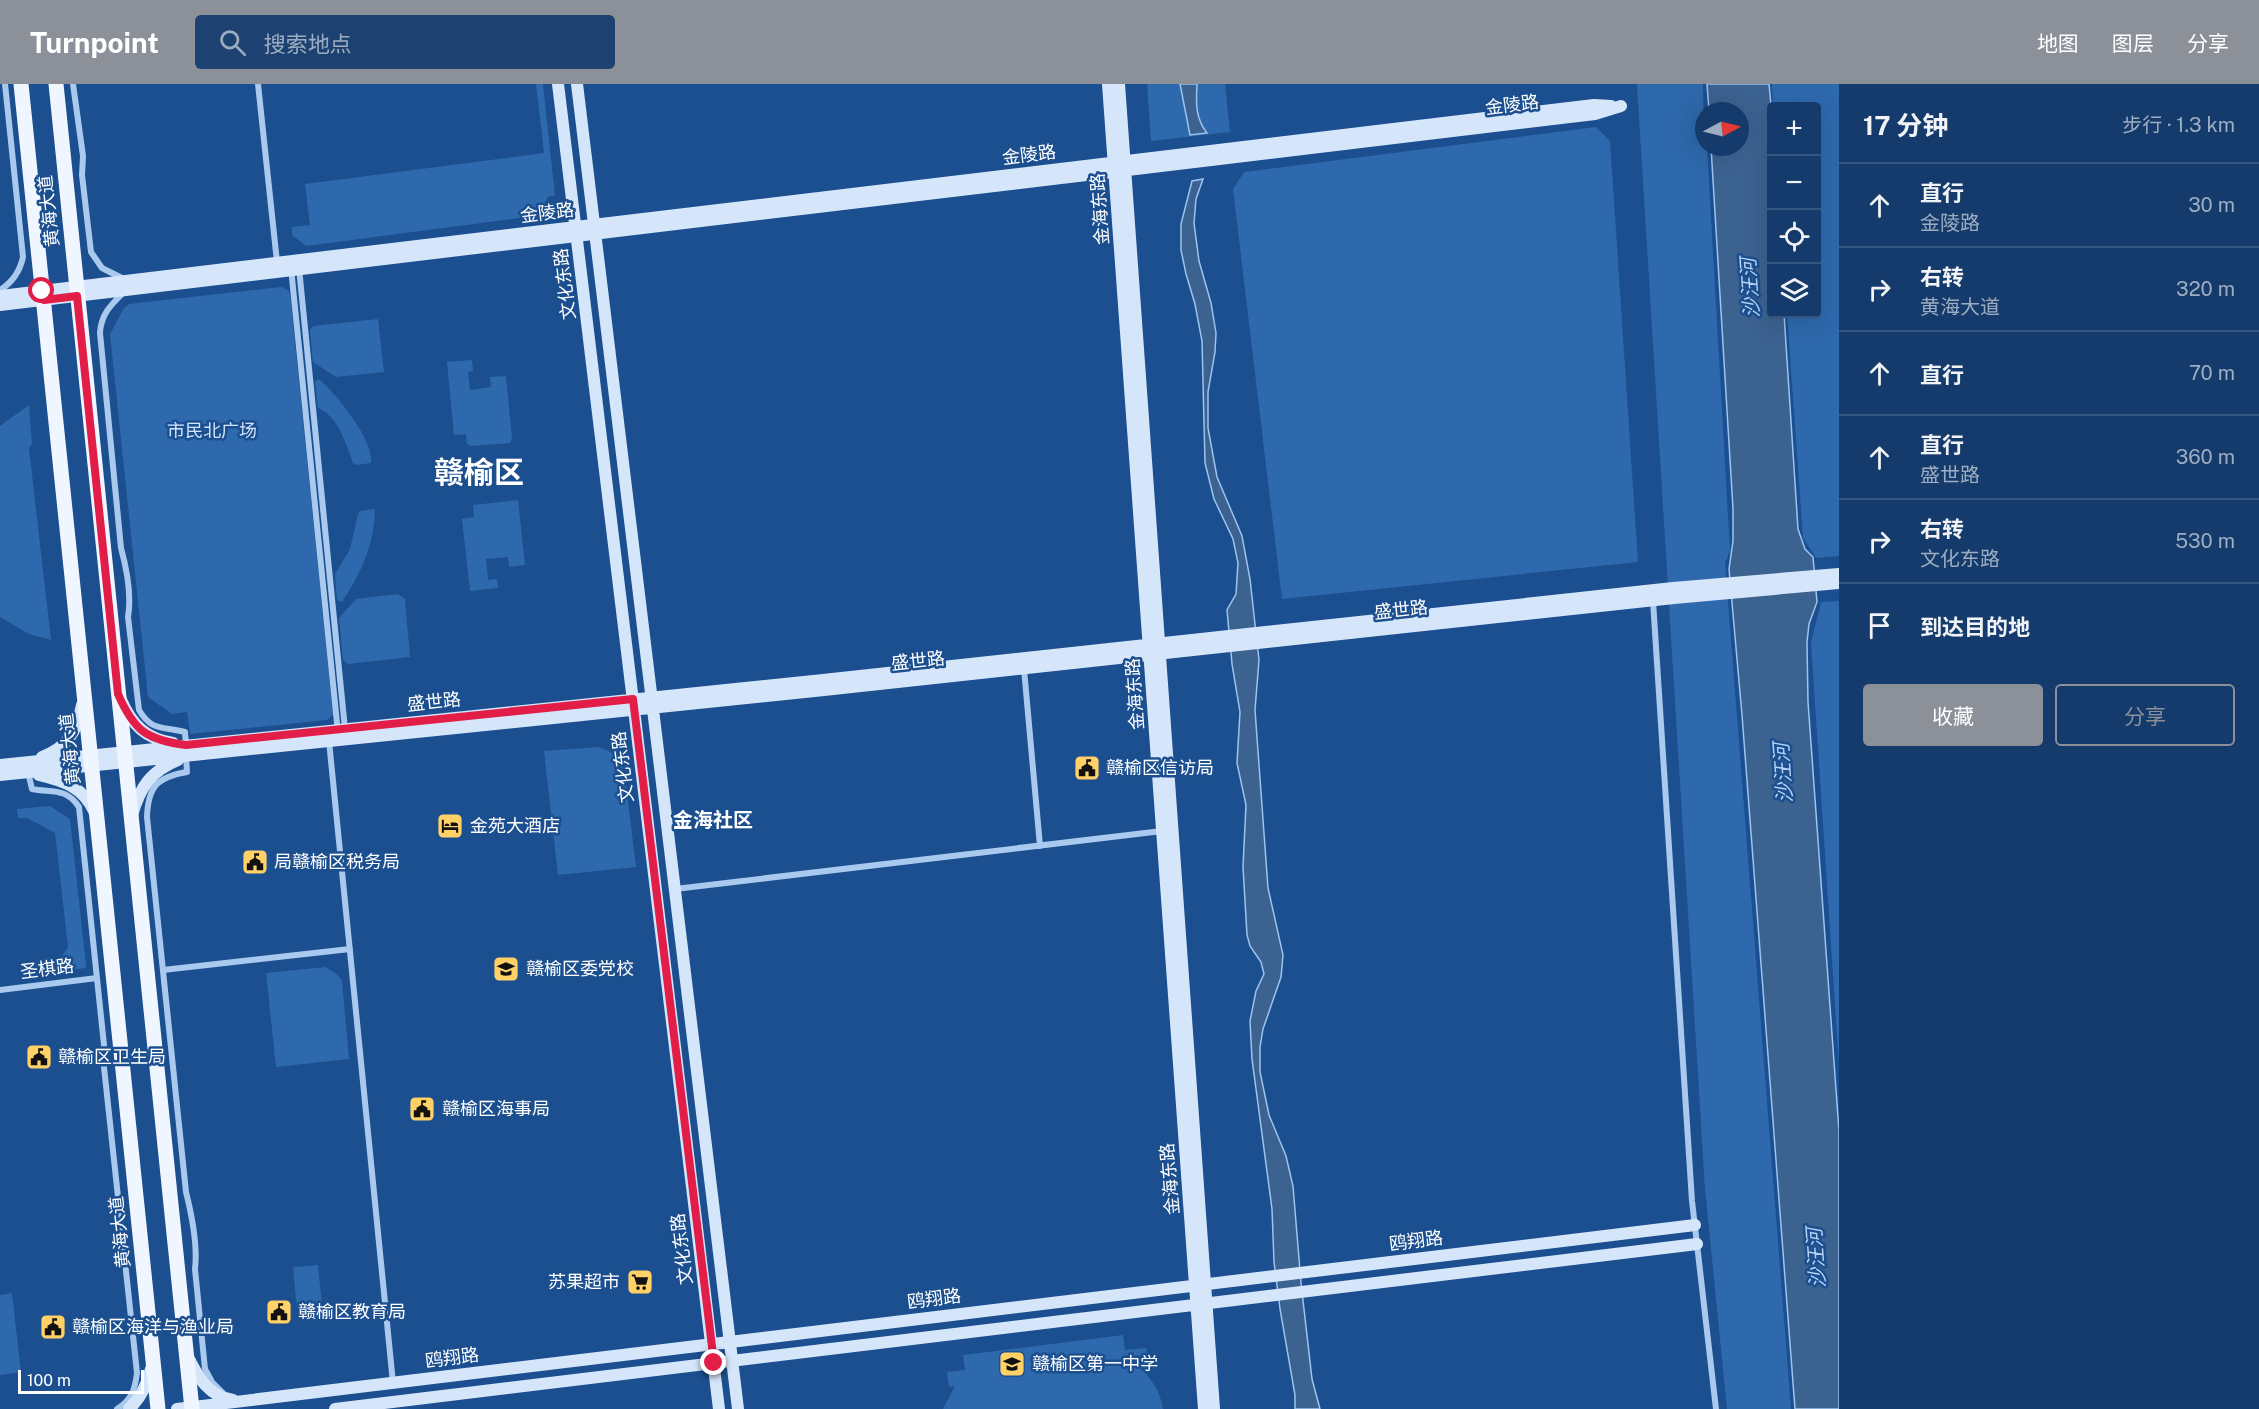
<!DOCTYPE html>
<html lang="zh">
<head>
<meta charset="utf-8">
<style>
	:root { --surface:#143b6b; --page:#1d4271; --text:#f1f3f6; --muted:#9dadc1; --line:#33557e; --accent:#8c9099 }
	body { margin:0; font-family:"Public Sans","Noto Sans SC",sans-serif; background:var(--page); color:var(--text) }
	.controls { position:absolute; right:18px; top:18px; display:grid; overflow:hidden; border-radius:6px; box-shadow:0 6px 24px #0002 }
	.controls button { width:54px; height:54px; display:grid; place-items:center; padding:0; border:0; border-bottom:2px solid var(--line); background:var(--surface); color:var(--text); font:30px sans-serif }
	.compass { position:absolute; left:1695px; top:18px; width:54px; height:54px; border-radius:50%; background:var(--surface); box-shadow:0 6px 24px #0002; rotate:83deg }
	.scale { position:absolute; left:18px; bottom:15px; width:126px; box-sizing:border-box; padding-left:6px; border:3px solid #fff; border-top:0; font-size:16px; line-height:21px; white-space:nowrap; color:#fff; -webkit-text-stroke:4px #1b4f8f; paint-order:stroke }
	.stop { position:absolute; width:18px; height:18px; margin:-14px; border:4px solid #e11d48; border-radius:50%; background:#fff }
	.stop.end { background:#e11d48; border-color:#fff; box-shadow:0 2px 6px #0008 }
	.list { margin:0; padding:0; list-style:none }
	h2 { display:flex; justify-content:space-between; align-items:center; height:78px; margin:0; padding:0 24px; font-size:26px }
	h2 small { font-size:20px; font-weight:400; color:var(--muted) }
	.list li { display:grid; grid-template-columns:39px 1fr auto; gap:18px; align-items:center; box-sizing:border-box; height:84px; padding:0 24px; border-top:2px solid var(--line) }
	.list b { display:block; font-size:22px; white-space:nowrap }
	.list p { margin:0; font-size:20px; white-space:nowrap; color:var(--muted) }
	.list em { font-size:20px; font-style:normal; color:var(--muted) }
	.actions { display:flex; gap:12px; padding:18px 24px }
	.actions a { flex:1; padding:14px 0; border:2px solid var(--accent); border-radius:6px; text-align:center; font-size:21px; color:var(--accent) }
	.actions .main { background:var(--accent); color:#fff }
	.icon { flex:none; width:33px; height:33px; fill:none; stroke:currentColor; stroke-width:2; stroke-linecap:round; stroke-linejoin:round }
	.map { position:relative; flex:none; width:1839px; height:1325px; overflow:hidden }
	header { display:flex; align-items:center; gap:36px; box-sizing:border-box; height:84px; padding:0 30px; background:var(--accent); color:#fff }
	header strong { font-size:28px }
	nav { display:flex; gap:33px; margin-inline-start:auto; font-size:21px }
	.search { width:420px; height:54px; background:var(--page); display:flex; align-items:center; gap:15px; box-sizing:border-box; padding:0 21px; border-radius:6px; color:var(--muted); font-size:22px }
	main { display:flex }
	aside { flex:1; background:var(--surface) }
	.map>svg:first-child { display:block }
	.green { fill:#2e69ad }
	.water { fill:#3c6290; stroke:#9cc4f0; stroke-width:1.5 }
	.lines { fill:none; stroke-linecap:round; stroke-linejoin:round }
	.street { stroke:#a9c9ee; stroke-width:6 }
	.secondary { stroke:#d6e6fa; stroke-width:12 }
	.primary { stroke:#f0f6ff; stroke-width:15 }
	.route { stroke:#e11d48; stroke-width:8 }
	.labels { text-anchor:middle; stroke-width:5; stroke-linejoin:round; paint-order:stroke }
	.street-label { font-size:18px; fill:#fff; stroke:#1b4f8f }
	.park-label { font-size:18px; fill:#cfe3fa; stroke:#1b4f8f }
	.poi-label { font-size:18px; fill:#fff; stroke:#1b4f8f; text-anchor:start }
	.water-label { font-size:20px; font-style:italic; fill:#b5d3f5; stroke:#1b4f8f }
	.neighbourhood-label { font-size:20px; font-weight:bold; fill:#fff; stroke:#1b4f8f }
	.town-label { font-size:30px; font-weight:bold; fill:#fff; stroke:#1b4f8f }
</style>
</head>
<body>
<header>
<strong>Turnpoint</strong>
<div class="search"><svg class="icon" aria-label="search" viewBox="0 0 24 24"><circle cx="10" cy="10" r="6"/><path d="M15 15l6 6"/></svg>搜索地点</div>
<nav><a>地图</a><a>图层</a><a>分享</a></nav>
</header>
<main>
<div class="map">
<svg width="1839" height="1325" viewBox="0 0 1839 1325">
	<rect width="100%" height="100%" fill="#1b4f8f"/>
	<path class="green" d="M536,0H543L555,112H549L541,123L542,131L306,162L292,151V143L310,141L305,100L544,69Z
		M1147,0H1225L1230,48L1151,57Z
		M1637,0H1703L1704,63H1707L1730,467L1725,479L1791,1325H1727L1705,1105Z
		M1772,0H1839V472L1816,474L1803,454L1787,230H1816V22H1773Z
		M1596,43L1610,57L1638,478L1282,515L1233,105L1244,88Z
		M281,203L288,206L290,210L333,631L327,636L190,650L187,628L172,630L148,613L110,250L124,224L129,220Z
		M378,235L384,288L336,293L313,278L310,246L313,242Z
		M472,276L473,287L468,288L470,306L491,303L490,293L506,292L512,354L510,359L471,362L467,360L466,350L454,351L447,278Z
		M317,296H320C337,311 374,356 371,379L356,381L353,379C346,360 338,332 318,324L315,298Z
		M29,321L32,360L29,364L51,556L29,550L0,533V342Z
		M518,416L525,481L509,483L508,473L486,475L488,496L497,495L498,504L470,507L462,435L474,433L473,421Z
		M373,425L375,426C374,462 361,489 342,518L337,516L335,490L350,465L358,430L360,427Z
		M398,510L405,515L410,573L348,580L343,576L339,534L356,515Z
		M1839,517V982L1811,559L1821,518Z
		M598,663C610,667 618,671 624,684L636,783L558,791L544,667Z
		M50,722L70,735L86,881L85,884L51,889L68,863L55,749L27,734H18L17,725Z
		M325,883L337,890L342,897L349,975L276,983L266,889Z
		M318,1181L322,1222L297,1225L293,1183Z
		M12,1209L21,1288L0,1291V1211Z
		M1123,1251L1125,1266L1146,1264L1148,1279L1136,1281C1151,1293 1160,1306 1163,1325H943L955,1302L949,1303L947,1288L965,1286L963,1271Z"/>
	<path class="water" d="M1180,0H1197C1196,18 1195,34 1207,49L1190,51Z
		M1707,0H1769L1772,31V230H1784L1798,445L1805,465L1813,473L1817,518L1809,540L1807,558L1808,618L1839,1047V1325H1795L1742,631L1729,485L1733,457V425L1711,63H1740V27H1709Z
		M1203,95L1196,115L1194,139L1199,177L1211,219L1216,249L1215,268L1208,308V344L1217,393L1242,452L1250,495L1259,576L1255,626L1268,804L1283,871L1281,893L1263,945L1260,963V988L1269,1031L1286,1072L1293,1102L1301,1199L1312,1295L1320,1325H1295V1311L1280,1225L1274,1178L1272,1125L1252,975L1250,937L1256,907L1264,890L1261,878L1250,862L1247,851L1243,783L1246,721L1237,679L1240,628L1232,580L1227,526L1236,510L1238,479L1233,455L1214,415L1205,379L1202,257L1195,220L1186,190L1181,166V140L1192,97Z"/>
	<g class="lines">
		<path class="street" d="M73,0L83,72L82,91L91,168L102,184L122,194
			M258,0L277,178
			M291,184L338,649
			M299,184L345,645
			M0,206C13,198 20,187 23,173L5,0
			M124,208C111,221 101,230 100,249L121,464C127,486 132,510 128,533L139,626C152,648 163,642 185,648L186,661
			M1653,517L1692,1117L1716,1325
			M1024,585L1040,762
			M329,657L393,1299
			M186,673L187,688C157,693 148,703 147,733L186,1108C192,1132 198,1160 195,1185L205,1285L212,1298L223,1309
			M28,688L32,705C51,709 66,703 79,723L104,961L103,974L137,1289C135,1305 132,1316 117,1325
			M675,805L1162,747
			M163,886L350,865
			M0,906L97,894"/>
		<path class="secondary" d="M558,0L719,1325
			M577,0L738,1325
			M1108,0L1204,1325
			M1119,0L1214,1325
			M0,212L1594,21L1611,22
			M0,221L1595,30L1621,22
			M121,616C132,641 146,655 173,659
			M42,673C68,663 77,647 82,621
			M0,681L823,596L1673,504L1839,490
			M0,691L824,606L1674,514L1839,499
			M39,691C64,697 83,703 94,727
			M132,731C140,703 151,687 178,676
			M189,1275C199,1295 209,1312 233,1316
			M129,1325C141,1314 147,1301 151,1285
			M177,1325L1695,1141
			M335,1325L1697,1160"/>
		<path class="primary" d="M21,0L158,1325
			M56,0L192,1325"/>
	</g>
	<g class="lines">
		<path class="route" d="M42,207L44,216L77,212L118,610C134,647 147,656 186,661L633,615L714,1279"/>
	</g>
	<defs>
		<symbol id="civic-square" viewBox="-11 -11 22 22"><rect x="-9" y="-9" width="18" height="18" rx="4" fill="#ffd166" stroke="#1b4f8f"/><path d="M-.6-6.5H3V-4.5H.6V-3L4-1V1h2V6H-6V1h2V-1L-.6-3ZM-1.2 2.5V6h2.4V2.5Z" fill="#111"/></symbol>
		<symbol id="hotel-square" viewBox="-11 -11 22 22"><rect x="-9" y="-9" width="18" height="18" rx="4" fill="#ffd166" stroke="#1b4f8f"/><path d="M-6-4.5h1.5V1H6V5H4.5V3h-9V5H-6ZM-4 0a1.8 1.8 0 1 1 3.6 0ZM.5 0V-2.5h3Q6-2.5 6 0Z" fill="#111"/></symbol>
		<symbol id="school-square" viewBox="-11 -11 22 22"><rect x="-9" y="-9" width="18" height="18" rx="4" fill="#ffd166" stroke="#1b4f8f"/><path d="M0-5L7-2L0 1L-7-2ZM-4 1L0 2.5L4 1V4Q0 6-4 4Z" fill="#111"/></symbol>
		<symbol id="supermarket-square" viewBox="-11 -11 22 22"><rect x="-9" y="-9" width="18" height="18" rx="4" fill="#ffd166" stroke="#1b4f8f"/><path d="M-6-5.5h2.5l.6 2H6L4.5 2H-2.5L-4.4-4H-6ZM-1.5 3.2a1.3 1.3 0 1 0 .1 0ZM3 3.2a1.3 1.3 0 1 0 .1 0Z" fill="#111"/></symbol>
	</defs>
	<g fill-rule="evenodd">
		<use href="#civic-square" x="1072" y="669" width="30" height="30"/>
		<use href="#hotel-square" x="435" y="727" width="30" height="30"/>
		<use href="#civic-square" x="240" y="763" width="30" height="30"/>
		<use href="#school-square" x="491" y="870" width="30" height="30"/>
		<use href="#civic-square" x="24" y="958" width="30" height="30"/>
		<use href="#civic-square" x="407" y="1010" width="30" height="30"/>
		<use href="#supermarket-square" x="625" y="1183" width="30" height="30"/>
		<use href="#civic-square" x="264" y="1213" width="30" height="30"/>
		<use href="#civic-square" x="38" y="1228" width="30" height="30"/>
		<use href="#school-square" x="997" y="1265" width="30" height="30"/>
	</g>
	<g class="labels">
		<g class="street-label">
			<text transform="translate(1512 21) rotate(-7)" y="6">金陵路</text>
			<text transform="translate(1029 71) rotate(-7)" y="6">金陵路</text>
			<text transform="translate(1100 125) rotate(-94)" y="6">金海东路</text>
			<text transform="translate(49 127) rotate(-96)" y="6">黄海大道</text>
			<text transform="translate(547 129) rotate(-7)" y="6">金陵路</text>
			<text transform="translate(565 200) rotate(-97)" y="6">文化东路</text>
			<text transform="translate(1401 526) rotate(-6)" y="6">盛世路</text>
			<text transform="translate(918 577) rotate(-6)" y="6">盛世路</text>
			<text transform="translate(1135 610) rotate(-94)" y="6">金海东路</text>
			<text transform="translate(434 618) rotate(-6)" y="6">盛世路</text>
			<text transform="translate(70 665) rotate(-96)" y="6">黄海大道</text>
			<text transform="translate(623 683) rotate(-97)" y="6">文化东路</text>
			<text transform="translate(47 885) rotate(-7)" y="6">圣棋路</text>
			<text transform="translate(1170 1095) rotate(-95)" y="6">金海东路</text>
			<text transform="translate(120 1148) rotate(-96)" y="6">黄海大道</text>
			<text transform="translate(1416 1157) rotate(-7)" y="6">鸥翔路</text>
			<text transform="translate(682 1165) rotate(-97)" y="6">文化东路</text>
			<text transform="translate(934 1215) rotate(-7)" y="6">鸥翔路</text>
			<text transform="translate(452 1274) rotate(-7)" y="6">鸥翔路</text>
		</g>
		<g class="park-label">
			<text x="212" y="353">市民北广场</text>
		</g>
		<g class="poi-label">
			<text x="1106" y="690">赣榆区信访局</text>
			<text x="470" y="748">金苑大酒店</text>
			<text x="274" y="784">局赣榆区税务局</text>
			<text x="526" y="891">赣榆区委党校</text>
			<text x="58" y="979">赣榆区卫生局</text>
			<text x="442" y="1031">赣榆区海事局</text>
			<text x="620" y="1204" text-anchor="end">苏果超市</text>
			<text x="298" y="1234">赣榆区教育局</text>
			<text x="72" y="1249">赣榆区海洋与渔业局</text>
			<text x="1032" y="1286">赣榆区第一中学</text>
		</g>
		<g class="water-label">
			<text transform="translate(1750 204) rotate(-94)" y="7">沙汪河</text>
			<text transform="translate(1783 689) rotate(-94)" y="7">沙汪河</text>
			<text transform="translate(1816 1174) rotate(-94)" y="7">沙汪河</text>
		</g>
		<g class="neighbourhood-label">
			<text x="713" y="743">金海社区</text>
		</g>
		<g class="town-label">
			<text x="479" y="399">赣榆区</text>
		</g>
	</g>
</svg>
<div class="controls">
<button>+</button>
<button>−</button>
<button><svg class="icon" aria-label="locate" viewBox="0 0 24 24"><circle cx="12" cy="12" r="6"/><path d="M12 2v4M12 18v4M2 12h4M18 12h4"/></svg></button>
<button><svg class="icon" aria-label="layers" viewBox="0 0 24 24"><path d="M12 4l9 5-9 5-9-5zM3 14l9 5 9-5"/></svg></button>
</div>
<svg class="compass" viewBox="-18 -18 36 36"><path d="M0-13l5 13h-10z" fill="#e53935"/><path d="M0 13l5-13h-10z" fill="#9dadc1"/></svg>
<div class="scale">100 m</div>
<div class="stop" style="left:42px;top:207px"></div>
<div class="stop end" style="left:714px;top:1279px"></div>
</div>
<aside>
<h2>17 分钟<small>步行 · 1.3 km</small></h2>
<ul class="list">
<li><svg class="icon" aria-label="ahead" viewBox="0 0 24 24"><path d="M12 20V5M6 11l6-6 6 6"/></svg><div><b>直行</b><p>金陵路</p></div><em>30 m</em></li>
<li><svg class="icon" aria-label="right" viewBox="0 0 24 24"><path d="M7 20v-9h11M14 6l5 5-5 5"/></svg><div><b>右转</b><p>黄海大道</p></div><em>320 m</em></li>
<li><svg class="icon" aria-label="ahead" viewBox="0 0 24 24"><path d="M12 20V5M6 11l6-6 6 6"/></svg><div><b>直行</b></div><em>70 m</em></li>
<li><svg class="icon" aria-label="ahead" viewBox="0 0 24 24"><path d="M12 20V5M6 11l6-6 6 6"/></svg><div><b>直行</b><p>盛世路</p></div><em>360 m</em></li>
<li><svg class="icon" aria-label="right" viewBox="0 0 24 24"><path d="M7 20v-9h11M14 6l5 5-5 5"/></svg><div><b>右转</b><p>文化东路</p></div><em>530 m</em></li>
<li><svg class="icon" aria-label="arrive" viewBox="0 0 24 24"><path d="M6 21V4h12l-3 4 3 4H6"/></svg><div><b>到达目的地</b></div></li>
</ul>
<div class="actions"><a class="main">收藏</a><a>分享</a></div>
</aside>
</main>
</body>
</html>
